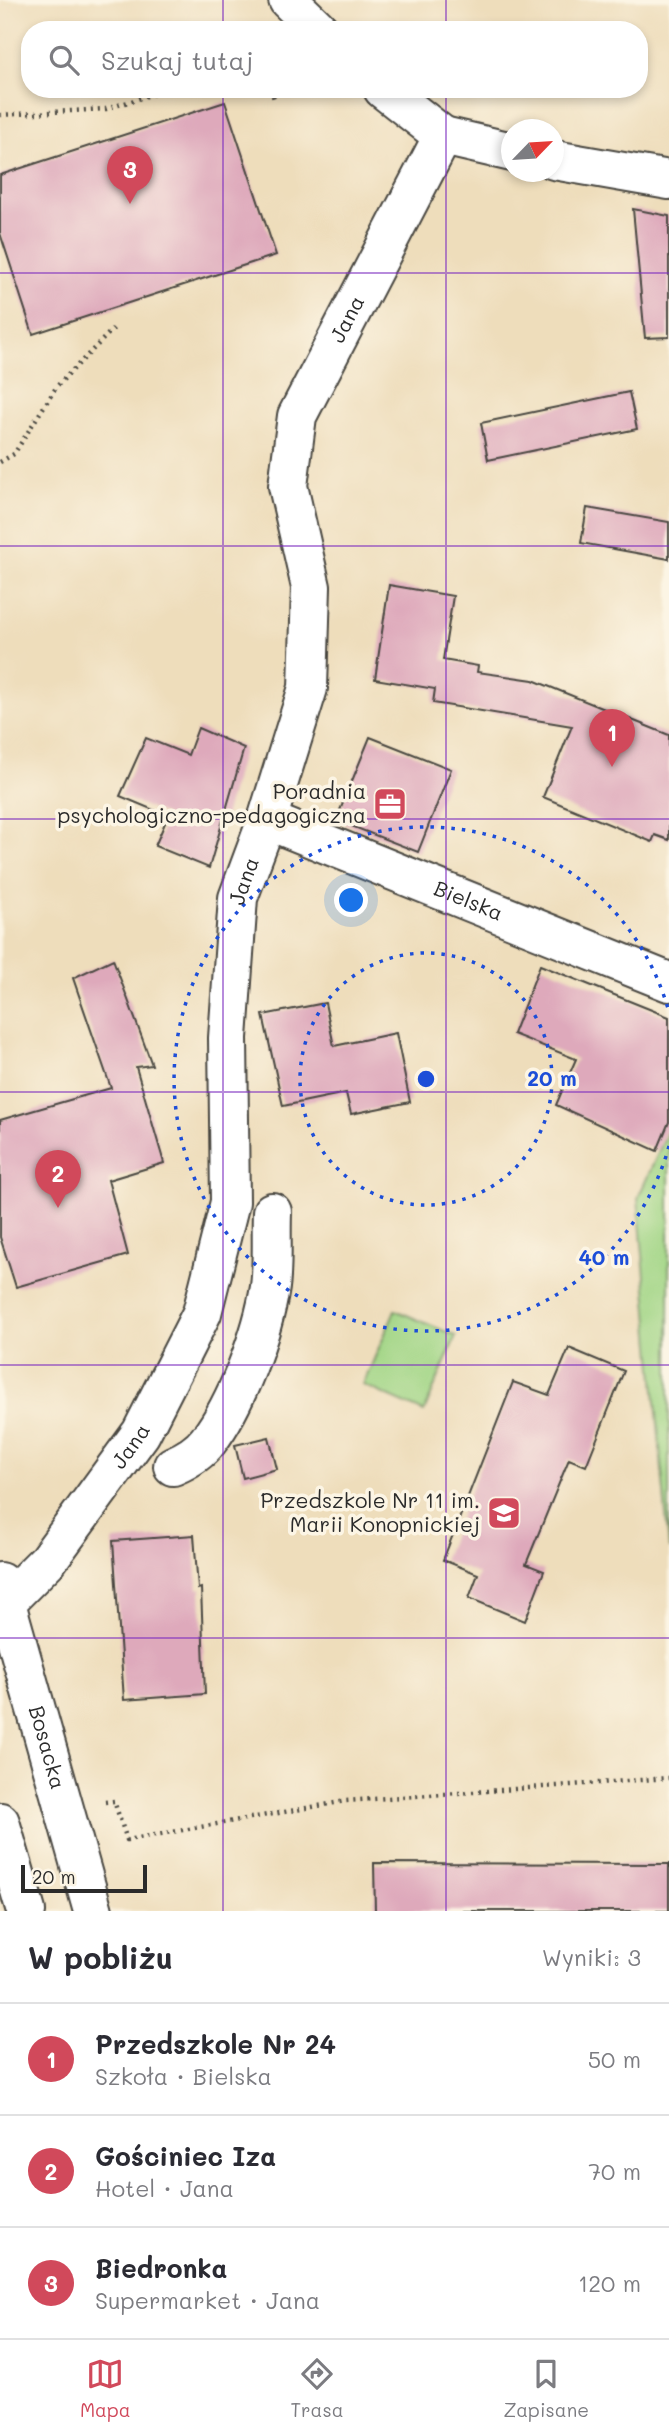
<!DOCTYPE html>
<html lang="pl">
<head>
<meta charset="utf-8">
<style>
	:root { --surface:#fff; --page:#f2f2f3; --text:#2b2b33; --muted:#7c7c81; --line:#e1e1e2; --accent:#d1495b }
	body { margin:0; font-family:Mali,sans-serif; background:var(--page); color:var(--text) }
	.compass { position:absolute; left:501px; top:119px; width:63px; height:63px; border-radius:50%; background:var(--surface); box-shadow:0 4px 10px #0003; rotate:65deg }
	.scale { position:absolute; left:21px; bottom:18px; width:126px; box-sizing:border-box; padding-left:7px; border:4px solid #2b2b2b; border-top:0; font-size:19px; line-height:24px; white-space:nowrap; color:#2b2b2b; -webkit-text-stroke:5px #fcf5e5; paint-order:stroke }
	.you { position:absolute; left:352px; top:901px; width:24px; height:24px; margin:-18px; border:5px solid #fff; border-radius:50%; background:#1a73e8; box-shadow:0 0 0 10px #1a73e833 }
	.badge { display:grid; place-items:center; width:46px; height:46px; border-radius:50%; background:var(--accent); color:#fff; font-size:23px; font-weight:700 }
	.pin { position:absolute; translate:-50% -58px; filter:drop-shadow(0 2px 4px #0008) }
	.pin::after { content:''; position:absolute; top:37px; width:24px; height:21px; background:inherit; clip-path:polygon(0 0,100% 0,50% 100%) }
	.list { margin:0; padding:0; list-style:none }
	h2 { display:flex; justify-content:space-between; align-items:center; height:91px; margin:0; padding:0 28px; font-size:30px }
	h2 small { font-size:23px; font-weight:400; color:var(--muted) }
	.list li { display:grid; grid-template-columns:46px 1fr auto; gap:21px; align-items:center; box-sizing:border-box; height:112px; padding:0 28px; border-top:2px solid var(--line) }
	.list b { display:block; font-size:26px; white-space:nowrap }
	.list p { margin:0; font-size:23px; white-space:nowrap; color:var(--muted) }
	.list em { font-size:23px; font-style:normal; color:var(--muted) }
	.icon { flex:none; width:38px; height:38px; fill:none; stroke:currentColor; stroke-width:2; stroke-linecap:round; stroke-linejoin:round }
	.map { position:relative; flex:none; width:669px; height:1911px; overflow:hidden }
	.search { position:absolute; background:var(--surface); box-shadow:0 4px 10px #0003; left:21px; right:21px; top:21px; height:77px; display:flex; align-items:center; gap:18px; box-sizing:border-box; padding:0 24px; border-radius:28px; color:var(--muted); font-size:26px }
	.sheet { height:427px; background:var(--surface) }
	nav { display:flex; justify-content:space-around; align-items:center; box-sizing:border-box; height:98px; border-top:2px solid var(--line); background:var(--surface); font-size:19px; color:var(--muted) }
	nav a { display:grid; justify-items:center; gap:4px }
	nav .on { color:var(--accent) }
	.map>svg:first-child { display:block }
	.green { fill:#a1d585; stroke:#668058; stroke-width:2 }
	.building { fill:#dea9bb }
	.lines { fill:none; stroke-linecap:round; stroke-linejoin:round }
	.minor-casing { stroke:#484641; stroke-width:42 }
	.path { stroke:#484641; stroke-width:4.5; stroke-dasharray:2 5; stroke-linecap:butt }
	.minor { stroke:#fff; stroke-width:38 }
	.grid { fill:none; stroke:#7b2cbf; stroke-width:2; stroke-opacity:0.55 }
	.ring { fill:none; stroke:#1d4ed8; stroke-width:3.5; stroke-dasharray:3.5 7 }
	.labels { text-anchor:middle; stroke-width:7; stroke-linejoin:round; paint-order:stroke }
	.street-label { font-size:21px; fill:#2b2b2b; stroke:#fcf5e5 }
	.poi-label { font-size:21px; fill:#2b2b2b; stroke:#fcf5e5; text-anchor:end }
	.centre { fill:#1d4ed8; stroke:#fcf5e5; stroke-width:3.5 }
	.ring-label { font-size:21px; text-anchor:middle; font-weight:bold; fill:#1d4ed8; stroke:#fcf5e5; stroke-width:7; stroke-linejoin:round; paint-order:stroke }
</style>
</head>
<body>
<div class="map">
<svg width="669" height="1911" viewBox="0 0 669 1911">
	<rect width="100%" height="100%" fill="#fcf5e5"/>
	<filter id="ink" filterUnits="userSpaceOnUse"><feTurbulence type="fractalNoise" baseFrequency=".0143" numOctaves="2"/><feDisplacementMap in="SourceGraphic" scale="14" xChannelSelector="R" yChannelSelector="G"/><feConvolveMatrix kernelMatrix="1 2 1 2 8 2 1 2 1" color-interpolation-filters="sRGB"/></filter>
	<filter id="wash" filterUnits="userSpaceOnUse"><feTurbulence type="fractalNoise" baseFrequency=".00686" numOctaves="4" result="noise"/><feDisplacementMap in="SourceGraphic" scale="28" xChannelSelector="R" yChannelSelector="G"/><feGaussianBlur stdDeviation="1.57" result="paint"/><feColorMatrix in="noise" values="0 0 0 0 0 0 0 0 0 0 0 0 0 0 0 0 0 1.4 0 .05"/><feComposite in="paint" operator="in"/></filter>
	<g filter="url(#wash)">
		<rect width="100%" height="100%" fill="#edb"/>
		<path class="green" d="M667,1133L669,1134V1549L638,1198Z
			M395,1310L456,1336L424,1412L363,1385Z"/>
		<g id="blocks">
			<path class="building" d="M225,102L276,255L33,334L0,233V175Z
				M633,209L669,216V337L645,338Z
				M629,392L637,429L488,460L481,423Z
				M587,508L669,522V559L581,543Z
				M389,585L453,596L443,660L478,666L477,672L533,680L669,735V840L655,835L652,842L543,797L572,726L433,703L435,689L375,679Z
				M198,728L244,748L209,868L155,846L168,816L120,796L146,738L188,755Z
				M370,737L451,769L418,852L336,820Z
				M113,959L152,1065L136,1067L164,1163L108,1180L128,1255L16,1287L0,1237V1120L111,1088L73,978Z
				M540,965L669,1017V1122L657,1151L556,1105L576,1059L513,1034Z
				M325,1003L334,1046L396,1033L410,1102L351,1114L346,1093L283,1106L263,1015Z
				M569,1348L624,1371L586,1466L569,1459L526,1564L544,1571L525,1621L469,1598L478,1574L443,1560L513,1382L549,1395Z
				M269,1437L277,1469L243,1478L235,1445Z
				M194,1535L198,1589L201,1588L205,1694L124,1700L113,1541Z
				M374,1863L669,1864V1911H375Z"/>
		</g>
	</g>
	<g filter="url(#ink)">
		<use href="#blocks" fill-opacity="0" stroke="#484641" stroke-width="2"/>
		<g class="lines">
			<defs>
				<g id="minor">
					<path d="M288,0L319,30"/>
					<path d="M443,136L512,152"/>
					<path d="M554,160L669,180"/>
					<path id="s1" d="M267,820L669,982"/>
					<path d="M173,1466C187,1460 199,1453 208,1441C236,1405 263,1333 270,1287C273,1263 271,1237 272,1212"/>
					<path id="s2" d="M0,1582L93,1911"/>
					<path id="s3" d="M6,1602L48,1560L141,1433L202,1313L230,1202L228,1038L238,898L267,820L308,688L311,587L288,486L297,416L443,136L383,89"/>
					<path d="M0,1822L26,1911"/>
				</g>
			</defs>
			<use href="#minor" class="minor-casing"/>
			<path class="path" d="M271,89L274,99
				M0,115L106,109L169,89
				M0,462L14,454L57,386L115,327
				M105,1802L114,1801L127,1840L346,1801L669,1778"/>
			<use href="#minor" class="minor"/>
		</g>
	</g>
	<path class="grid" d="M223,0V30M446,0V30M223,89V1911M446,89V1911M0,273H669M0,546H669M0,819H669M0,1092H669M0,1365H669M0,1638H669"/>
	<g class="ring">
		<circle cx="426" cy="1079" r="126"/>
		<path d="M669 1146A252 252 0 1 1 669 1012"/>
	</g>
	<defs>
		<symbol id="office-square" viewBox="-11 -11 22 22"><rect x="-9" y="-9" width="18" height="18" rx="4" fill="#d1495b" stroke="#fcf5e5"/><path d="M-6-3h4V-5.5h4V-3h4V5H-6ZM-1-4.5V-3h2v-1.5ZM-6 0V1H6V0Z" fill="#fff"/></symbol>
		<symbol id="school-square" viewBox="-11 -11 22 22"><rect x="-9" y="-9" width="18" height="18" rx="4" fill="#d1495b" stroke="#fcf5e5"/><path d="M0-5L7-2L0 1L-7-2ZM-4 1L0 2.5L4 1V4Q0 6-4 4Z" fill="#fff"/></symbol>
	</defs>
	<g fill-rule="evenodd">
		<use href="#office-square" x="371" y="785" width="38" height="38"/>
		<use href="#school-square" x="485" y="1494" width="38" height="38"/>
	</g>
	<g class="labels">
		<g class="street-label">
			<text dy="7" stroke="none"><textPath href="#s3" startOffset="1376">Jana</textPath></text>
			<text dy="7" stroke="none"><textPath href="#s3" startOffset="788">Jana</textPath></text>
			<text dy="7" stroke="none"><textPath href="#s1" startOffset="217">Bielska</textPath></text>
			<text dy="7" stroke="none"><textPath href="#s3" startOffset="200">Jana</textPath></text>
			<text dy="7" stroke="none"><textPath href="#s2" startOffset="172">Bosacka</textPath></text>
		</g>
		<g class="poi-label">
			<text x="366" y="799">Poradnia<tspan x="366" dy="24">psychologiczno-pedagogiczna</tspan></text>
			<text x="480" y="1508">Przedszkole Nr 11 im.<tspan x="480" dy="24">Marii Konopnickiej</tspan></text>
		</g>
	</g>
	<circle cx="426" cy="1079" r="10" class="centre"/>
	<g class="ring-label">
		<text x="552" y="1086">20 m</text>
		<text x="604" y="1265">40 m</text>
	</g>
</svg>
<svg class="compass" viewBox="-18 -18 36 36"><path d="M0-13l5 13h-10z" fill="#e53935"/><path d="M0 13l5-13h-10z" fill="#7c7c81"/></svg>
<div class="scale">20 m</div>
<div class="you"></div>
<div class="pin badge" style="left:612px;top:767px">1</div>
<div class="pin badge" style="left:58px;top:1208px">2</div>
<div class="pin badge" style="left:130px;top:204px">3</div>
<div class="search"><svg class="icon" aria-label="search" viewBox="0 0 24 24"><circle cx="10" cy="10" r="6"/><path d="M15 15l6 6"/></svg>Szukaj tutaj</div>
</div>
<section class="sheet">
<h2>W pobliżu<small>Wyniki: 3</small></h2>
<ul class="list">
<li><span class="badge">1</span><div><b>Przedszkole Nr 24</b><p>Szkoła · Bielska</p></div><em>50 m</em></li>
<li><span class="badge">2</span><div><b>Gościniec Iza</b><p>Hotel · Jana</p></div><em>70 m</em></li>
<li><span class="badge">3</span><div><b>Biedronka</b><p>Supermarket · Jana</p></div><em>120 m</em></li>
</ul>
</section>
<nav>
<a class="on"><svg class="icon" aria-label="map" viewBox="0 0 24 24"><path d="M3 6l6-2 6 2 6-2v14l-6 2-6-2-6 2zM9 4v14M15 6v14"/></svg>Mapa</a>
<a><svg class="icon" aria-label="directions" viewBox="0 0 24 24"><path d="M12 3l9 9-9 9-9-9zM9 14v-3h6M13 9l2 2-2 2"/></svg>Trasa</a>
<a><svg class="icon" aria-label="saved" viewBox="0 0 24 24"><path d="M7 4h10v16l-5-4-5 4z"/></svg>Zapisane</a>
</nav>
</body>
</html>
